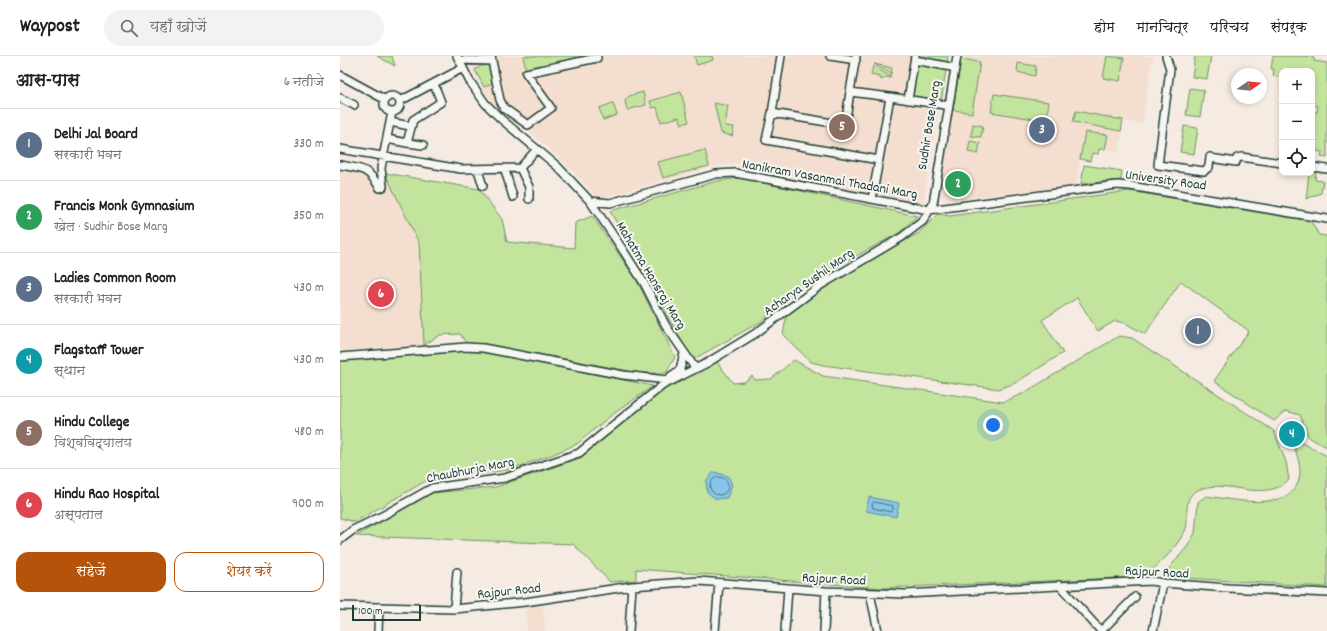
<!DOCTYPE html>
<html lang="hi">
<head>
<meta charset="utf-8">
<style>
	:root { --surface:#fff; --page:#f2f2f2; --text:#202124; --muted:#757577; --line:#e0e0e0; --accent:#b45309 }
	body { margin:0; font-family:Dekko,"Playpen Sans Deva",sans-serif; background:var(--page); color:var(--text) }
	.controls { position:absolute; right:12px; top:12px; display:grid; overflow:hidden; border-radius:8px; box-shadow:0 2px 6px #0003 }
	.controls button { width:36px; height:36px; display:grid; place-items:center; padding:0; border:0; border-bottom:1px solid var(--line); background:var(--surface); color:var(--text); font:20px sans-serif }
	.compass { position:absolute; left:891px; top:12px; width:36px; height:36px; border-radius:50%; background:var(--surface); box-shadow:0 2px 6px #0003; rotate:76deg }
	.scale { position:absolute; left:12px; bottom:10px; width:69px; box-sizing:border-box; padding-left:4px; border:2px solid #1f3d34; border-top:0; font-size:11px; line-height:14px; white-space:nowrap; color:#1f3d34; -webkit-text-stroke:3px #f6f6f2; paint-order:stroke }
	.you { position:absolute; left:653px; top:369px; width:14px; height:14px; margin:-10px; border:3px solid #fff; border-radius:50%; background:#1a73e8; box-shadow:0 0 0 6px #1a73e833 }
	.badge { display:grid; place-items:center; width:26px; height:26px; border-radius:50%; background:var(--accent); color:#fff; font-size:13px; font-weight:700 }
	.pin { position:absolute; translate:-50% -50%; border:2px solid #fff; box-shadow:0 1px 4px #0006 }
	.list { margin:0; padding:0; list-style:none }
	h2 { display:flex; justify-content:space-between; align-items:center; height:52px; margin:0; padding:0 16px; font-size:17px }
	h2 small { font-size:13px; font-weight:400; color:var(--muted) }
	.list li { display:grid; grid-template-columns:26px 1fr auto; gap:12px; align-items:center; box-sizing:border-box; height:72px; padding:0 16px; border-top:1px solid var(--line) }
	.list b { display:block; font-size:15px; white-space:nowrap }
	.list p { margin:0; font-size:13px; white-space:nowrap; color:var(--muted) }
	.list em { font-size:13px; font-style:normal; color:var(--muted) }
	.actions { display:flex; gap:8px; padding:12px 16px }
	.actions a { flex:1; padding:9px 0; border:1px solid var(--accent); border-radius:12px; text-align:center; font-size:14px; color:var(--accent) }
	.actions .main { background:var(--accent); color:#fff }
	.icon { flex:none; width:22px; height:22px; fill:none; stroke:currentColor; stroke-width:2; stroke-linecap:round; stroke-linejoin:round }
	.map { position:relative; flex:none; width:987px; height:575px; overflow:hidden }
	header { display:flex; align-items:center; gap:24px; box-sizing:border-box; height:56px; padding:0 20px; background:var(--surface); border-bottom:1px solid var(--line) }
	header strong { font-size:19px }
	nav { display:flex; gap:22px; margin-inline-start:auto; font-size:14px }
	.search { width:280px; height:36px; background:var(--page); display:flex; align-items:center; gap:10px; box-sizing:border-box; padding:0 14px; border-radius:22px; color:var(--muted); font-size:15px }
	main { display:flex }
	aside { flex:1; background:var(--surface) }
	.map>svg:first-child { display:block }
	.built { fill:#f4decf }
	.green { fill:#c3e49d; stroke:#719068 }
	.water { fill:#88c5e8; stroke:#5e8fa0 }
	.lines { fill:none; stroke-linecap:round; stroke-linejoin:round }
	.shore { stroke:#49737c; stroke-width:1 }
	.minor-casing { stroke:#1f3d34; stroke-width:10 }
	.minor { stroke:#f6f6f2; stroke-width:7 }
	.labels { text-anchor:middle; stroke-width:4; stroke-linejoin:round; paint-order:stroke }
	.street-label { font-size:14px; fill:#1f3d34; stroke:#f6f6f2 }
</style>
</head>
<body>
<header>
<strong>Waypost</strong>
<div class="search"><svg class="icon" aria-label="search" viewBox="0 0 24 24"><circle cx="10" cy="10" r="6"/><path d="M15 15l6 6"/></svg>यहाँ खोजें</div>
<nav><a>होम</a><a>मानचित्र</a><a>परिचय</a><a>संपर्क</a></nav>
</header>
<main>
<aside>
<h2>आस-पास<small>6 नतीजे</small></h2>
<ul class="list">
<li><span class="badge" style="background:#5c6f8a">1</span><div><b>Delhi Jal Board</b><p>सरकारी भवन</p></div><em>330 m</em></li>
<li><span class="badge" style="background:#2e9e5b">2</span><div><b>Francis Monk Gymnasium</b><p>खेल · Sudhir Bose Marg</p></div><em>350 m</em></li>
<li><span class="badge" style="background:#5c6f8a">3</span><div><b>Ladies Common Room</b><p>सरकारी भवन</p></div><em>430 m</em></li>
<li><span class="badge" style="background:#0f9aa8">4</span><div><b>Flagstaff Tower</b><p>स्थान</p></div><em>430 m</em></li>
<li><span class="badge" style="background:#8d6e63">5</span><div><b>Hindu College</b><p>विश्वविद्यालय</p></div><em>480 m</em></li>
<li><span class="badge" style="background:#e0444e">6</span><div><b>Hindu Rao Hospital</b><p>अस्पताल</p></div><em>900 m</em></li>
</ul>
<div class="actions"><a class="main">सहेजें</a><a>शेयर करें</a></div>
</aside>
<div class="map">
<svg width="987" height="575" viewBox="0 0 987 575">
	<rect width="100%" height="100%" fill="#f5ebe2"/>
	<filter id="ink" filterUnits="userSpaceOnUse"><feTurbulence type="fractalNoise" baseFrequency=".025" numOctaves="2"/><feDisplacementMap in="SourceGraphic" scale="8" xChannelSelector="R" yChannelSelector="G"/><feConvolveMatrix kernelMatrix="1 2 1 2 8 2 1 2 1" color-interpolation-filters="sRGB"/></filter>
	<g filter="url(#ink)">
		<path class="built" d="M125,0H312L313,2L319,0H608L583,148L400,110V107L374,110L258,143L239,121L204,88L156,50L147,40Z
			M622,0H813L802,68L784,65L779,96L765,93L767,79L745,76L736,129L609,145L602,140L600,132Z
			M0,114L15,116L45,117L79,187L84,289L0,295Z
			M203,546L205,575H187L185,549Z"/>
		<path class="green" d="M37,0H52L55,10Z
			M183,0H253L186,15Z
			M354,0H372L373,4L357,9Z
			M578,0H608L607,8L579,4Z
			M767,0L784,2L780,25L763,22Z
			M855,0H871L867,23L852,21Z
			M933,0H964L974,2V5L987,7V102L981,101L982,96L972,94L975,80H972V56H977L978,50L972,49V15H942V21L933,20L934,13H931Z
			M621,3L640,6L632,57L613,54Z
			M678,7L696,10L695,20L677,16Z
			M534,8L552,12L551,18Z
			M576,8L606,13L601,47L571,42Z
			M150,9L154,26L144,31L135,14L141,10Z
			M533,10L551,21L550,22L546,21L541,24L540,21L531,19Z
			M850,32L864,34L860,61L846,59Z
			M303,36L306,49L287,54L285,45L289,40Z
			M341,36L349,66L342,68L339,61L321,66L317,51L312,52L310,45Z
			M654,38L709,46L706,65L651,56Z
			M273,47L277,59L263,64L259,52Z
			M374,47L388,50L385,70L394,71L392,80L381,77Z
			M736,55L783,64L781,75L733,66Z
			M633,68L643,70L641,81L631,80Z
			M844,70L858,72L854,98L840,96Z
			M745,76L768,79L765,93H759L758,98L752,97L750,105L740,103Z
			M630,85L640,87L638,98L628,96Z
			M365,94L369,110L323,122L318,106Z
			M744,109L782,115L781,124L741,128Z
			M972,115L976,116L975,124L983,125L981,137L966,143L969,117H972Z
			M45,117L139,133L162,163L167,186L234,192L235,167L252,160L296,223L335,301L326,317H300L145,288L126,287L120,278L100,279L84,289L79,187Z
			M400,122L577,160L559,177L471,224L422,265L352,304L270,155L377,125Z
			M789,135L971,165L979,179L987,180V391L969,382L960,359L946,355L934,365L874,325L909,275L841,225L805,278L785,267L775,265L758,275L737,242L702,264L723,297L675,327L659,333L483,309L471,306L443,279L447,257L512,214L579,177L598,158L610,160Z
			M779,280L792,282L934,375L946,406L949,424C945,426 941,431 936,432C911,441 883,423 858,434C840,442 851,462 845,475C835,493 819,511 801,521L542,532L296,513V524L270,526L233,488L16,480L92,437L156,431L240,402L325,332L377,306L393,327L404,326L412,320L415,324L431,323L454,304L483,320L663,346L682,338Z
			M133,294L313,330L269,361L237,388L209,400L169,414L89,423L15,466L0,462V304Z
			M962,387L987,400V531L829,521V512L847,491L855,477L858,446L866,440C891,443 958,459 960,417C960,408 957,399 954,390Z"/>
		<path class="water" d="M374,416L388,420L392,429L387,442L376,443L367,436L366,425Z
			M529,441L559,447L556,461L526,455Z"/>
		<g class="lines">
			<path class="shore" d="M370 430a9 9 0 1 1 18 0a9 9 0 1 1-18 0Z
				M534,446L553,450V454L551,456L533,452L532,448Z"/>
			<defs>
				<path id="minor" d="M117,0L129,24L145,47L161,63L217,110L250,145L281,191L304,227L326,270L355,312
					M151,0L160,44L164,52L188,69L211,52L186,17L257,2V0
					M441,0L432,57L505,69L510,36L550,41
					M490,0L516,4
					M826,0L830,13L818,109L864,115L869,111L870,101
					M119,4L152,5
					M575,4L611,11
					M0,19L44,43
					M510,36L516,0
					M44 48a8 8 0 1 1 16 0a8 8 0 1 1-16 0Z
					M0,42L14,49
					M568,44L575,0
					M60,45L123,12
					M432,57L426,84L539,104
					M50,66L70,70
					M47,83L67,87
					M83,89L67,87L73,64L101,46L94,28
					M0,93L121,113L180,112L189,131V143
					M870,102L896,106L897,102L901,101L942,107
					M0,109C22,113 27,111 40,132L43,131L41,112L52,56
					M972,111L987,113
					M180,112L197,93
					M138,114L143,130
					M165,114L173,141
					M532,143L550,41L605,49
					M250,145L270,147L376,118L395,117L589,154L777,129L790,130L987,163
					M0,301L126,291L143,292L283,319L327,324
					M331,320L340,314L344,297
					M0,484L13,474L42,460L92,432L165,422L239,397L323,329L367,307L416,277L481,229L562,181L583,165L593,148L617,0
					M719,529L761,575
					M530,537L538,575
					M0,550L114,553L185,546L292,530L359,525L486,535L565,538L811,525L823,527L888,532L987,537
					M114,553L117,516
					M38,575L39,551
					M289,575L292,530
					M375,575L379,527
					M445,575L448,532
					M484,575L486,535
					M761,575L795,541
					M813,575L823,527"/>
			</defs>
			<use href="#minor" class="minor-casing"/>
			<use href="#minor" class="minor"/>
		</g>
	</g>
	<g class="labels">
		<g class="street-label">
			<text transform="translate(588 69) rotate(-81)" y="5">Sudhir Bose Marg</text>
			<text transform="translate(490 122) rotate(10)" y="5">Nanikram Vasanmal Thadani Marg</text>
			<text transform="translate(826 123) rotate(8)" y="5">University Road</text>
			<text transform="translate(312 219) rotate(59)" y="5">Mahatma Hansraj Marg</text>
			<text transform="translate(468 225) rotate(-35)" y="5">Acharya Sushil Marg</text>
			<text transform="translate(130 413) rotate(-11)" y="5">Chaubhurja Marg</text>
			<text transform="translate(817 515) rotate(3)" y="5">Rajpur Road</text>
			<text transform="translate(494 522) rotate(3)" y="5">Rajpur Road</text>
			<text transform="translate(169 534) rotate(-6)" y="5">Rajpur Road</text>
		</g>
	</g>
</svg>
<div class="controls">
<button>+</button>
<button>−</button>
<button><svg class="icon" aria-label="locate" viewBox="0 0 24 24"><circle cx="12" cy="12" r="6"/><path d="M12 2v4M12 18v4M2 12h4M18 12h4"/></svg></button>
</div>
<svg class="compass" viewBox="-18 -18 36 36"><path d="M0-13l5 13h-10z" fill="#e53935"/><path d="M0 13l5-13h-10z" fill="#757577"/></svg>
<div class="scale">100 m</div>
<div class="you"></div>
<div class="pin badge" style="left:858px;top:275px;background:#5c6f8a">1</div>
<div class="pin badge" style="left:618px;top:128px;background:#2e9e5b">2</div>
<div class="pin badge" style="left:702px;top:74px;background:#5c6f8a">3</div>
<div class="pin badge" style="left:952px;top:378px;background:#0f9aa8">4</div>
<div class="pin badge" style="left:502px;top:71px;background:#8d6e63">5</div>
<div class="pin badge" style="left:41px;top:238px;background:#e0444e">6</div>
</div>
</main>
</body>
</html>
